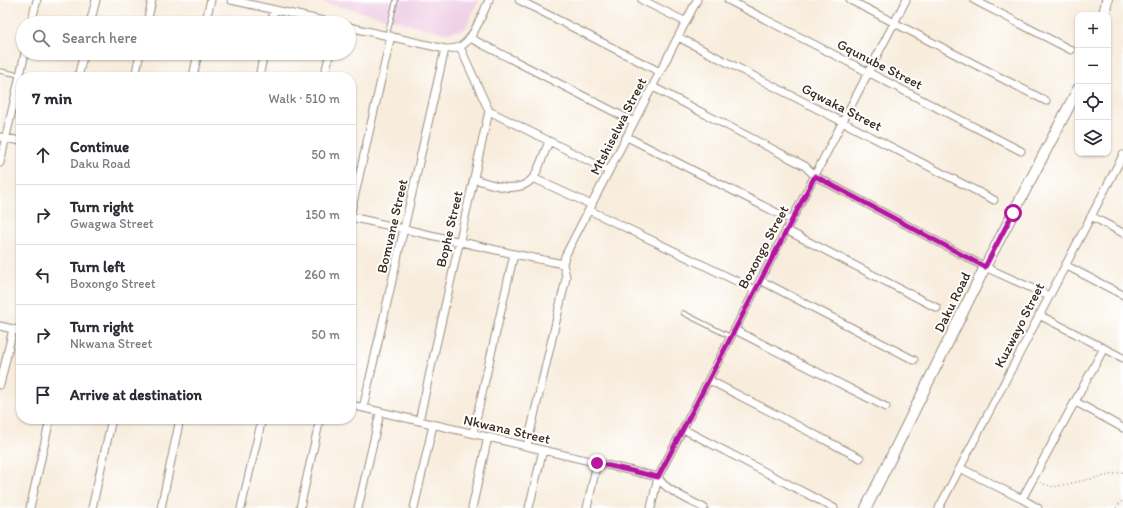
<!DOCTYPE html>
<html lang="en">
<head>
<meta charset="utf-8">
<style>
	:root { --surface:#fff; --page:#f2f2f3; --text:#2b2b33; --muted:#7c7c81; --line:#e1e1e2 }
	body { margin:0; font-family:Itim,sans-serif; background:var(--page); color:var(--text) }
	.controls { position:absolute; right:12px; top:12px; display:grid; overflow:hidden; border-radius:8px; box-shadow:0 1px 3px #0004 }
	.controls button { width:36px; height:36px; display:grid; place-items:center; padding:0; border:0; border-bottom:1px solid var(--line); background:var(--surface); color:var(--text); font:20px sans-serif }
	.stop { position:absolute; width:12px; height:12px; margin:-9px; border:3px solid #b5179e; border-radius:50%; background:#fff }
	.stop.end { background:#b5179e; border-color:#fff; box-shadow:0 1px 4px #0008 }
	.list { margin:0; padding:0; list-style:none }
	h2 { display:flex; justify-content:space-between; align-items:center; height:52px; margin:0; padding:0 16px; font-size:17px }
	h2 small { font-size:13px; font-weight:400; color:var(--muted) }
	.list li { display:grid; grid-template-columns:26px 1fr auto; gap:12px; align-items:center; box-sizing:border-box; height:60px; padding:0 16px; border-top:1px solid var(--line) }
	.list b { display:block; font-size:15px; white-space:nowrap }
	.list p { margin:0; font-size:13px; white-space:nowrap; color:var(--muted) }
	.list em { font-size:13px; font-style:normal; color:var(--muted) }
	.icon { flex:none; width:22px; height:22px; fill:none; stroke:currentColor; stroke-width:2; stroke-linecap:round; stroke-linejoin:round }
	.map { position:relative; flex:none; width:1123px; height:508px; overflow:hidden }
	.search { position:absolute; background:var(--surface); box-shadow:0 1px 3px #0004; left:16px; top:16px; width:340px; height:44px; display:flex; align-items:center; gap:10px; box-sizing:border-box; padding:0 14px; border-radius:22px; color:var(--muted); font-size:15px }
	.panel { position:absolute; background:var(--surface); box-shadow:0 1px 3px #0004; left:16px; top:72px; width:340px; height:352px; border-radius:16px }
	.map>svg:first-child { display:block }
	.built { fill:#efd0e6 }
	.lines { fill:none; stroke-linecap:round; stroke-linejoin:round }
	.service-casing { stroke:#9a8c7e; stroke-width:5.5 }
	.minor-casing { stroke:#9a8c7e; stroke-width:9 }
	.secondary-casing { stroke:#9a8c7e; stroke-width:12 }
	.path { stroke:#9a8c7e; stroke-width:1.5; stroke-dasharray:1 3; stroke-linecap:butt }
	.service { stroke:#fff; stroke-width:3.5 }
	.minor { stroke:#fff; stroke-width:7 }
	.secondary { stroke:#fff; stroke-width:10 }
	.route { stroke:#b5179e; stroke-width:5 }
	.labels { text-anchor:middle; stroke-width:4; stroke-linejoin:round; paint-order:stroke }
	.street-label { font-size:14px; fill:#3b2a1e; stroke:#fff }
</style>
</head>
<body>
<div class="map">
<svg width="1123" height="508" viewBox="0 0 1123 508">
	<rect width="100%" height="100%" fill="#fff"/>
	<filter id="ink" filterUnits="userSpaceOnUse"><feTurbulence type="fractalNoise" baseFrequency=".025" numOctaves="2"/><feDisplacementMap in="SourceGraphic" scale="8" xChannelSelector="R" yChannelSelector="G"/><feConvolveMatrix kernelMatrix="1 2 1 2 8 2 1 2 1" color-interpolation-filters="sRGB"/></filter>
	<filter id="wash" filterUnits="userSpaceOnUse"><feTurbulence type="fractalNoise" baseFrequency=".012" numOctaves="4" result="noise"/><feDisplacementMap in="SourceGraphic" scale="16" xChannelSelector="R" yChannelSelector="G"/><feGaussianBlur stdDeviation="0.9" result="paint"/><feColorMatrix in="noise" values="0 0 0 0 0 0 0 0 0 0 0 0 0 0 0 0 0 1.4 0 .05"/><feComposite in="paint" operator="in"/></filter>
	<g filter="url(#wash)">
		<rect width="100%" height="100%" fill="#f8eddd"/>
		<path class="built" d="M314,0H479L465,29L445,33Z"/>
	</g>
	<g filter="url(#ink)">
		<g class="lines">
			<defs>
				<path id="service" d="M387,35L396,0
					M0,71L20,75
					M683,313L731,337"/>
				<path id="minor" d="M231,0L333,23
					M519,0L660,72
					M642,0L686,22
					M728,0L1021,151
					M850,0L1046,101
					M974,0L1071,50
					M31,23L37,0
					M90,23L96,0
					M147,23L152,0
					M205,23L211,0
					M271,23L274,10
					M349,27L445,49C450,49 456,49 461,46C473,40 483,12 489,0
					M678,37L994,200
					M470,38L634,122
					M78,77L84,53
					M135,77L140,53
					M193,77L198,53
					M259,77L264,53
					M324,77L330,53
					M653,87L805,166L815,176L985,267L1049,296
					M489,111L609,171
					M0,137L21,141
					M627,137L791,220
					M0,163L25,53
					M533,178L592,205
					M474,179C492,184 518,196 533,178C538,172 545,150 549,142
					M589,210L755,290
					M351,212L391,36
					M1091,216L1123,233
					M351,217L514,254L563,264
					M786,230L937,308
					M563,264L565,256L697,0
					M1065,265L1123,295
					M760,280L914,360
					M1039,315L1123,358
					M0,326L21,331
					M735,330L886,407
					M709,380L860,458
					M0,385L13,329
					M1076,402L1123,428
					M351,405L658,477C663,489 691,501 704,508
					M363,408L445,49
					M419,421L489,111L460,47
					M683,429L834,508
					M473,433L514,254
					M527,446L565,283L566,276L563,264
					M960,468L1022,499L1104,348
					M1022,499L1038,508
					M30,508L50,419
					M92,508L112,419
					M161,508L180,419
					M241,508L262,419
					M300,508L320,419
					M358,508L380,413
					M414,508L433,425
					M472,508L488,437
					M529,508L543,450
					M587,508L597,463
					M651,508L658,477L906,0
					M939,508L1123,155"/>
				<path id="secondary" d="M1104,15L1107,0
					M866,508L985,267L1078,89"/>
			</defs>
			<use href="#service" class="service-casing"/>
			<use href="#minor" class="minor-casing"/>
			<use href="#secondary" class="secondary-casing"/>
			<path class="path" d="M1040,483L1053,487L1123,472
				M1116,508L1123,500"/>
			<use href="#service" class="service"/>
			<use href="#minor" class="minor"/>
			<use href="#secondary" class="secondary"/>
		</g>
	</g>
	<g class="lines" filter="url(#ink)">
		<path class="route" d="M597,463L658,477L815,176L985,267L1013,213"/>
	</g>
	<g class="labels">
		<g class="street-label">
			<text transform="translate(880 64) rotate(27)" y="5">Gqunube Street</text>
			<text transform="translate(842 107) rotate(27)" y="5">Gqwaka Street</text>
			<text transform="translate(618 126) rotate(-63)" y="5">Mtshiselwa Street</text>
			<text transform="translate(392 226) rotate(-77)" y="5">Bomvane Street</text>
			<text transform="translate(449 229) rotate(-77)" y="5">Bophe Street</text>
			<text transform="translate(763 247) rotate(-62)" y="5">Boxongo Street</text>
			<text transform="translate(952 302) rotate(-64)" y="5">Daku Road</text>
			<text transform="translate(1019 325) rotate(-63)" y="5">Kuzwayo Street</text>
			<text transform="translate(507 429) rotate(13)" y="5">Nkwana Street</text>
		</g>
	</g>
</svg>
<div class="controls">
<button>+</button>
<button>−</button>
<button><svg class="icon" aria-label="locate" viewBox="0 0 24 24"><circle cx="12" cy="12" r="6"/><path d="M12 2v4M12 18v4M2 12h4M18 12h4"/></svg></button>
<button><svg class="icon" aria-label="layers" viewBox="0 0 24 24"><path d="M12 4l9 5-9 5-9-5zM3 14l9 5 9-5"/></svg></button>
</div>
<div class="stop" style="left:1013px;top:213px"></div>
<div class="stop end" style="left:597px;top:463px"></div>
<div class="search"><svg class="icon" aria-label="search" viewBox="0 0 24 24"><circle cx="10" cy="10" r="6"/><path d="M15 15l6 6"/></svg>Search here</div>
<section class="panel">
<h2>7 min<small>Walk · 510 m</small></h2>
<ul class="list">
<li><svg class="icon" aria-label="ahead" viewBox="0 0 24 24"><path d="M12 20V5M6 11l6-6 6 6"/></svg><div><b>Continue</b><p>Daku Road</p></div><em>50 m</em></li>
<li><svg class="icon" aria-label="right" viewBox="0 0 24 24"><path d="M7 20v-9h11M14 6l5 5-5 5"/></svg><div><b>Turn right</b><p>Gwagwa Street</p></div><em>150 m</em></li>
<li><svg class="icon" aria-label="left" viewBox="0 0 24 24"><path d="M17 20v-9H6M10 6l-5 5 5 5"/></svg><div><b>Turn left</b><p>Boxongo Street</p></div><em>260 m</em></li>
<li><svg class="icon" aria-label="right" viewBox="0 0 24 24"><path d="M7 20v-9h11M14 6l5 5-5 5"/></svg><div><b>Turn right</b><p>Nkwana Street</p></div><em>50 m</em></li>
<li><svg class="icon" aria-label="arrive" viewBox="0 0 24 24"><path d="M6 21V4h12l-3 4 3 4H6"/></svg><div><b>Arrive at destination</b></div></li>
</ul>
</section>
</div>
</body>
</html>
